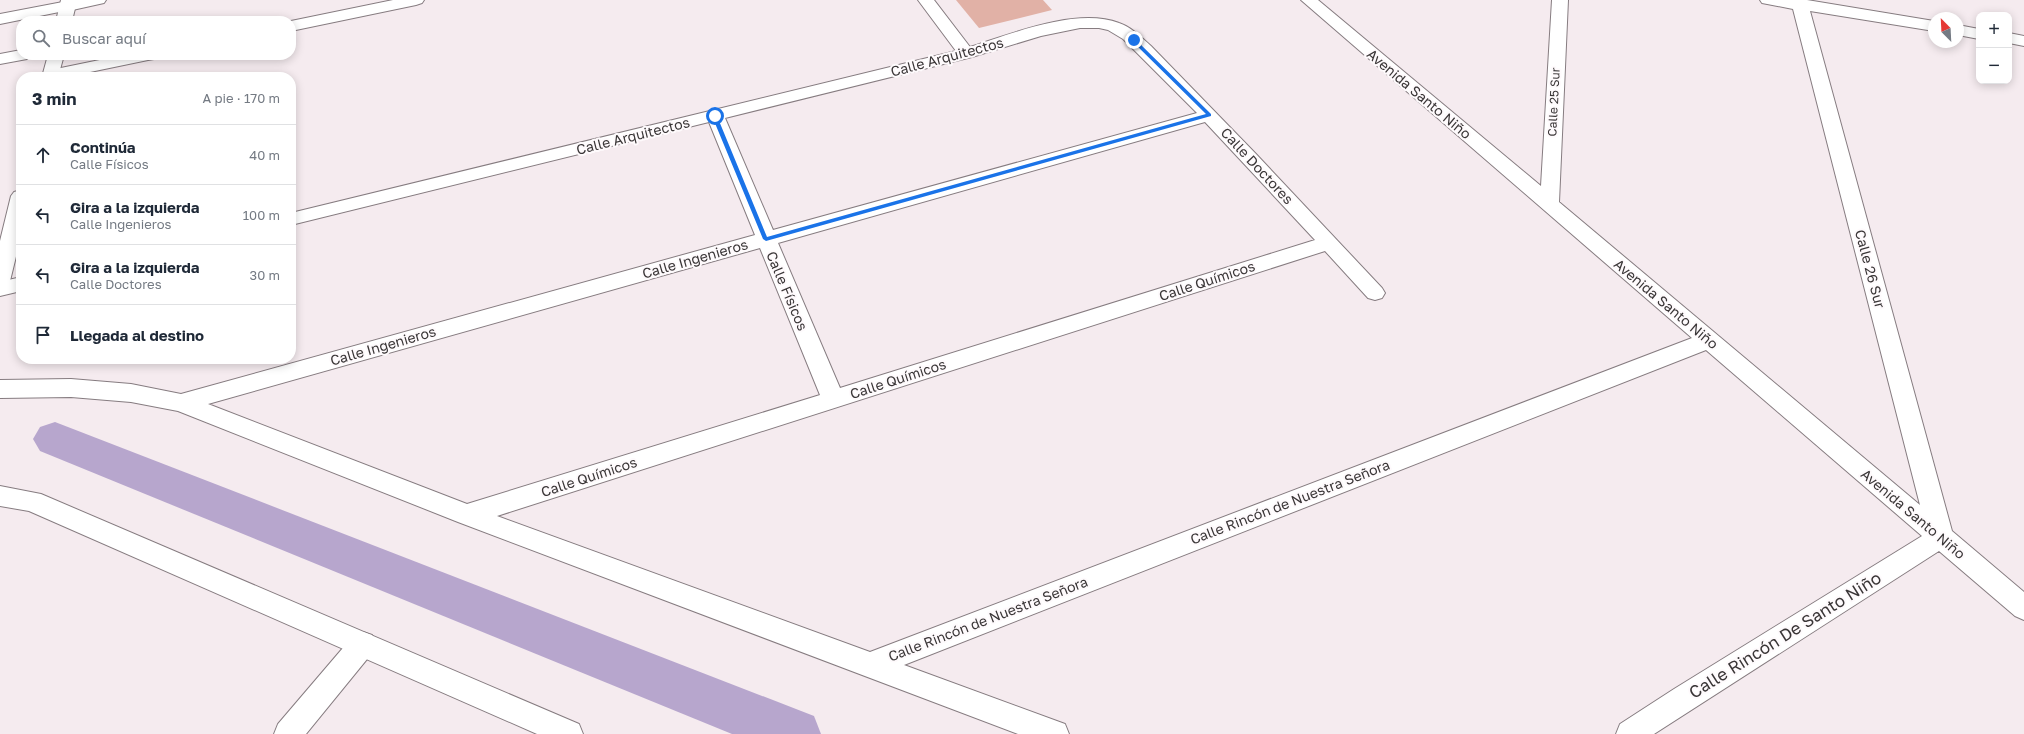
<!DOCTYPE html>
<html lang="es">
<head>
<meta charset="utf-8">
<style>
	:root { --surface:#fff; --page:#f2f2f3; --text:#1f2937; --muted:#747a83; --line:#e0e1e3 }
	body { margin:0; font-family:"Golos Text",sans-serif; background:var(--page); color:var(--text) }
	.controls { position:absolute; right:12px; top:12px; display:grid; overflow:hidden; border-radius:8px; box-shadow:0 2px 10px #0003 }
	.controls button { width:36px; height:36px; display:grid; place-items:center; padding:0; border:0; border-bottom:1px solid var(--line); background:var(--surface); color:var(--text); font:20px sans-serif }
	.compass { position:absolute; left:1928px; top:12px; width:36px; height:36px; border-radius:50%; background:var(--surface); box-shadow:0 2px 10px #0003; rotate:336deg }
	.stop { position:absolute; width:12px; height:12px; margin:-9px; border:3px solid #1a73e8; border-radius:50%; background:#fff }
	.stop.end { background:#1a73e8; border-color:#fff; box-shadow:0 1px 4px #0008 }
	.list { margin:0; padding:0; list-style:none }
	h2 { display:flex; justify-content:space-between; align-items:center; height:52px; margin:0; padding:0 16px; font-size:17px }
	h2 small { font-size:13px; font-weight:400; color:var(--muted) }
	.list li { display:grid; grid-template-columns:26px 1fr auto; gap:12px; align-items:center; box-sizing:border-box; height:60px; padding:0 16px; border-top:1px solid var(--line) }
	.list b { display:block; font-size:15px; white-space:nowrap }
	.list p { margin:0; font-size:13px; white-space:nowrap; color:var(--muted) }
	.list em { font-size:13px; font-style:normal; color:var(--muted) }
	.icon { flex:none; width:22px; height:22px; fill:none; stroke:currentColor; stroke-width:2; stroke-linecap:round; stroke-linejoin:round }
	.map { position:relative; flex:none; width:2024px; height:734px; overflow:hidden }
	.search { position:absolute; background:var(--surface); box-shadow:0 2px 10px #0003; left:16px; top:16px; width:280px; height:44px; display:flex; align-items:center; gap:10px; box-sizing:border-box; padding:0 14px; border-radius:16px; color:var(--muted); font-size:15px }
	.panel { position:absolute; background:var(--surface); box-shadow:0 2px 10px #0003; left:16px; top:72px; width:280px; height:292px; border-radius:16px }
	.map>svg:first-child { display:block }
	.green { fill:#e1b1a6 }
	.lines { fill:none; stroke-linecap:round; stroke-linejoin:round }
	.canal { fill:#b7a6cd; fill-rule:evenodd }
	.service-casing { stroke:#867c80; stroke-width:2 }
	.minor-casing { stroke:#867c80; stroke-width:2 }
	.secondary-casing { stroke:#867c80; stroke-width:2 }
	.service { fill:#fff; fill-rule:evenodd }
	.minor { fill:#fff; fill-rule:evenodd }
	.secondary { fill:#fff; fill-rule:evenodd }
	.route { fill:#1a73e8 }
	.labels { text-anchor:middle; stroke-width:4; stroke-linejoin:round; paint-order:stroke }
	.far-street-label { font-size:12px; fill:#3a3637; stroke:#fefafc }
	.street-label { font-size:14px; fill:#3a3637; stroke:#fefafc }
	.near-street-label { font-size:17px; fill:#3a3637; stroke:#fefafc }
</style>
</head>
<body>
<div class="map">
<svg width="2024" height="734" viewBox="0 0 2024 734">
	<rect width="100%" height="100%" fill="#f5ebef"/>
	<path class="green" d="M956,0H1043L1052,10L979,28Z"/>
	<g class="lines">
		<path class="canal" d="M55,422L814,716L821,734H732L40,451L33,439L40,427Z"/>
		<defs>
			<path id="service" d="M68,1L74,3L76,6L74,9L0,24V14Z
				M21,50V55H29L27,59L0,64V54Z
				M363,632L372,635L376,644L372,653L306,734H274L278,724L354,635Z"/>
			<path id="minor" d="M74,0H106L104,3L68,11L62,9L60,6L62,3Z
				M393,0H424L422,3L416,5L291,31V21Z
				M918,0H934L970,47C1011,34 1077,7 1119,23C1131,27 1141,37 1151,46L1256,154L1382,288L1385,293L1382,298L1375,300L1368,298L1325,251L497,516L870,652L1692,338L1301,0H1318L1541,186L1552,0H1568L1559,202L1920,505L1793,9L1762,3L1760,0H1807L1934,21V31L1810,11L1952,531L2024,592V620L2015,616L1939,551L1654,734H1616L1620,724L1674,689L1922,536L1706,350L904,665L1065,724L1069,734H1018L458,522L178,411L131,402L71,397L0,398V380L71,379L131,384L181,394L755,235L709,122L291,225V213L956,51ZM1080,28H1099L1108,30L1123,39L1197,113L773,230L725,118L972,57L1041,36ZM1205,122L1315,240L840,388L778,243ZM760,248L820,395L467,504L208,404Z
				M1958,25L1979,29V39L1958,35Z
				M2009,33L2024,36V46L2009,43Z
				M124,55H156L154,59L148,60L66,77H44L43,75L45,71L51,70Z
				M21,277V291L0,296V282Z
				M0,486L41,494L579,724L583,734H537L29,511L0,506Z"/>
			<path id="secondary" d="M61,0H77L72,21H56Z
				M48,55H64L58,77H42Z
				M21,190V236L10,281L7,286L0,288V241L11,196L14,192Z"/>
		</defs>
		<use href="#service" class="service-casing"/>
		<use href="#minor" class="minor-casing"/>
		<use href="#secondary" class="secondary-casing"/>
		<use href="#service" class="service"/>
		<use href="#minor" class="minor"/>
		<use href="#secondary" class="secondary"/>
	</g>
	<path class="route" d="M1132,39H1135L1211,114V116L766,241L763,239L712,116L715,115L717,116L767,237L1206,114L1132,41Z"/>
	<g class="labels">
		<g class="far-street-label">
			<text transform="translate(1554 102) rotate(-87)" y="4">Calle 25 Sur</text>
		</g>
		<g class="street-label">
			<text transform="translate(947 57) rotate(-15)" y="5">Calle Arquitectos</text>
			<text transform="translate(1419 94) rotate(40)" y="5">Avenida Santo Niño</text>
			<text transform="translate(633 136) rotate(-14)" y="5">Calle Arquitectos</text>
			<text transform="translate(1257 166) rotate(47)" y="5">Calle Doctores</text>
			<text transform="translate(695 259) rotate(-16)" y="5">Calle Ingenieros</text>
			<text transform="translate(1870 269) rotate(75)" y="5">Calle 26 Sur</text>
			<text transform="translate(1207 281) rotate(-18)" y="5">Calle Químicos</text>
			<text transform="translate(787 291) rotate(67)" y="5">Calle Físicos</text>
			<text transform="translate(1666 304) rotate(40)" y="5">Avenida Santo Niño</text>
			<text transform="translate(383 346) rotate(-16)" y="5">Calle Ingenieros</text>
			<text transform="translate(898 379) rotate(-18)" y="5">Calle Químicos</text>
			<text transform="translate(589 477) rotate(-18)" y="5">Calle Químicos</text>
			<text transform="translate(1290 502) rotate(-21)" y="5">Calle Rincón de Nuestra Señora</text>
			<text transform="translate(1913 514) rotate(40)" y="5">Avenida Santo Niño</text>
			<text transform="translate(988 619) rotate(-21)" y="5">Calle Rincón de Nuestra Señora</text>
		</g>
		<g class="near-street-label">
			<text transform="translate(1785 635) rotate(-32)" y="6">Calle Rincón De Santo Niño</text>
		</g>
	</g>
</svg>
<div class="controls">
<button>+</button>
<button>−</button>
</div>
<svg class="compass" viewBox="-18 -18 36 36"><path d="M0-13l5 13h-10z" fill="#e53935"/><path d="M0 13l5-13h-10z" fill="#747a83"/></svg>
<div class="stop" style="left:715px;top:116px"></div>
<div class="stop end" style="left:1134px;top:40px"></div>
<div class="search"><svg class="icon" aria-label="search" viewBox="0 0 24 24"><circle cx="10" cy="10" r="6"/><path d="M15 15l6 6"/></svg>Buscar aquí</div>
<section class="panel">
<h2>3 min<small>A pie · 170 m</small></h2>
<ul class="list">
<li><svg class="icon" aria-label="ahead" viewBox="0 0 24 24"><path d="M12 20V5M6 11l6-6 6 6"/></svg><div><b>Continúa</b><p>Calle Físicos</p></div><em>40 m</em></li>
<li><svg class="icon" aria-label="left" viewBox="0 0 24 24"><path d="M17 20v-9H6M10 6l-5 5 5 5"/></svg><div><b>Gira a la izquierda</b><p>Calle Ingenieros</p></div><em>100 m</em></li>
<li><svg class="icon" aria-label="left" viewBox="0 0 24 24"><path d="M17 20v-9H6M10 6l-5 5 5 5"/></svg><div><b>Gira a la izquierda</b><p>Calle Doctores</p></div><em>30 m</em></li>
<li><svg class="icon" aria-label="arrive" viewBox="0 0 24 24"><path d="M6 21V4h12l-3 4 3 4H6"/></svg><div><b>Llegada al destino</b></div></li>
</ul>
</section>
</div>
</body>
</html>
